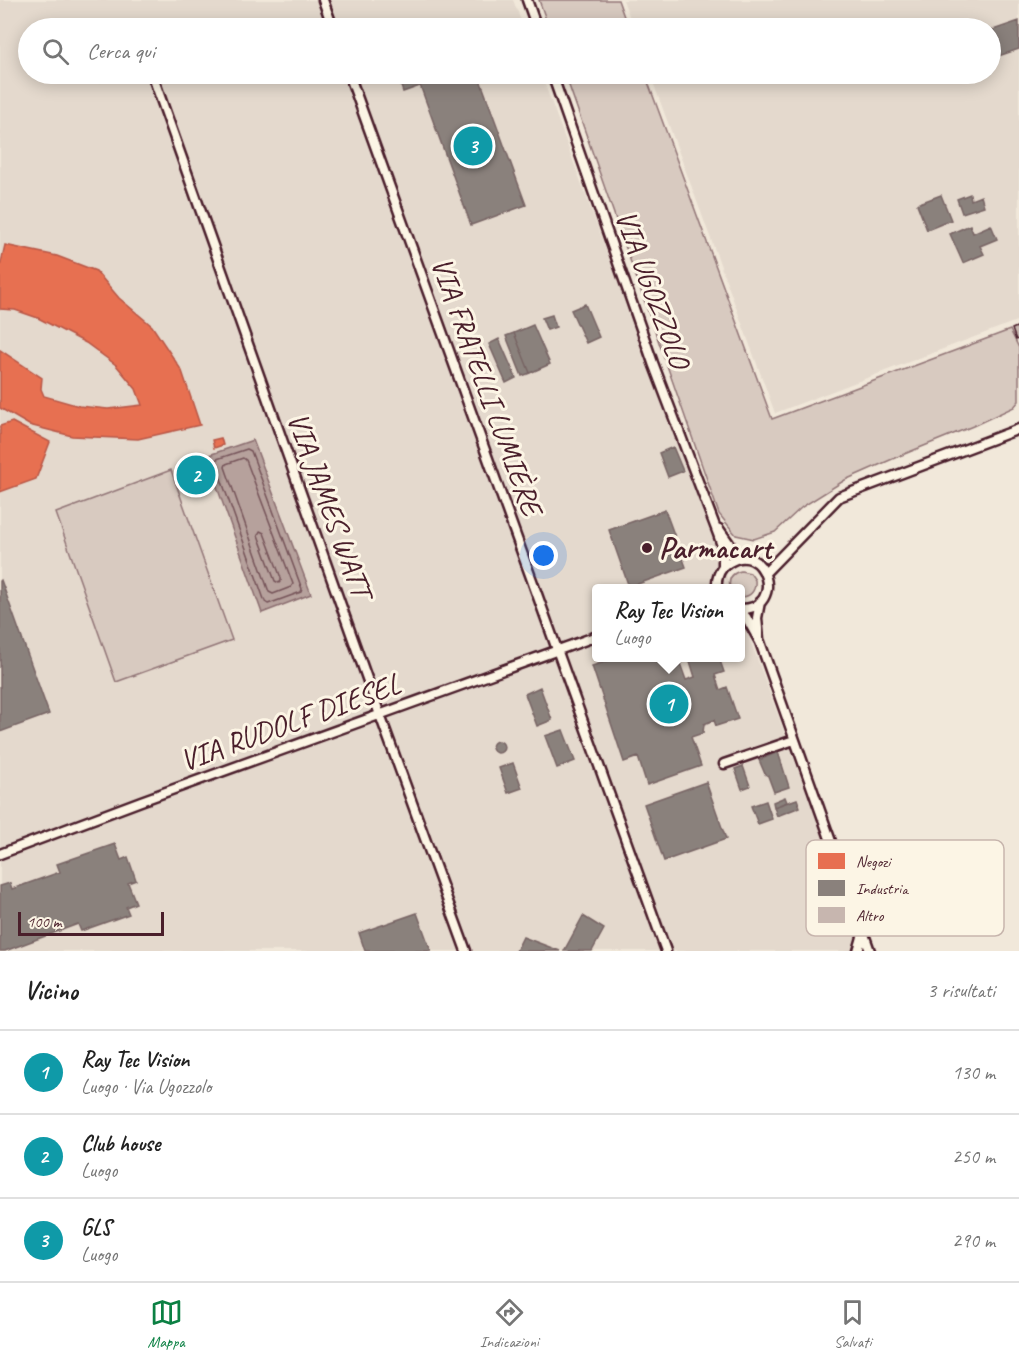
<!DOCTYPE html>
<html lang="it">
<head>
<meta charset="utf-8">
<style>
	:root { --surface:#fff; --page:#f2f2f2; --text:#222; --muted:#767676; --line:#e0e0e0; --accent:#0b8043 }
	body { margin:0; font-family:Caveat,sans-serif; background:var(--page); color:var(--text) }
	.scale { position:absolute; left:18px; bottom:15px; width:146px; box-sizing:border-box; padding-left:6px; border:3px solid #4a1f2b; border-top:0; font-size:16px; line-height:21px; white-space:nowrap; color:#4a1f2b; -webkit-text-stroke:4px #fcf5e5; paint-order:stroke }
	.you { position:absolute; left:544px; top:556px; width:21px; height:21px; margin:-15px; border:4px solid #fff; border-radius:50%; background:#1a73e8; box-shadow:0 0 0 9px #1a73e833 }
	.badge { display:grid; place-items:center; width:39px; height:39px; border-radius:50%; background:var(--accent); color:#fff; font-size:20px; font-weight:700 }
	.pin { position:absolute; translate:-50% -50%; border:3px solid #fff; box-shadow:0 2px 6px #0006 }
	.popup { position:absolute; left:592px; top:584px; width:153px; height:78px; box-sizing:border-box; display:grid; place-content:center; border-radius:6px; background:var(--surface); filter:drop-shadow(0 2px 4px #0005); font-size:20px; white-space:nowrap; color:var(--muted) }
	.popup b { font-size:22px; color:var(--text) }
	.popup::after { content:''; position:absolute; left:50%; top:100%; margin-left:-12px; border:12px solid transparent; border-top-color:var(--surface) }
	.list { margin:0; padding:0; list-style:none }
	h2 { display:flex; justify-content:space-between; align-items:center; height:78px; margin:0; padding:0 24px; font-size:26px }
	h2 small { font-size:20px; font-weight:400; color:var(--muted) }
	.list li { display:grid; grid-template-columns:39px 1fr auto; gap:18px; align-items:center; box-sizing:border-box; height:84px; padding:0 24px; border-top:2px solid var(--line) }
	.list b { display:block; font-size:22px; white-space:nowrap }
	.list p { margin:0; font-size:20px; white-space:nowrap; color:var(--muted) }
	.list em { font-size:20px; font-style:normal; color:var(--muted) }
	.icon { flex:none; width:33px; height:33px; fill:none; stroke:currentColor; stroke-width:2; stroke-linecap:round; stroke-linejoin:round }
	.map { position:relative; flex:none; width:1019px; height:951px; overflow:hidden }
	.search { position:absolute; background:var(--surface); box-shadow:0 3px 15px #0003; left:18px; right:18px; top:18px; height:66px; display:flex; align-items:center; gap:15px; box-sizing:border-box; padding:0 21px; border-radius:33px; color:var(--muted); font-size:22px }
	.sheet { height:330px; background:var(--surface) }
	nav { display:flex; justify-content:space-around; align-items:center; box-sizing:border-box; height:84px; border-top:2px solid var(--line); background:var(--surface); font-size:16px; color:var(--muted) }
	nav a { display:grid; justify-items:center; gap:3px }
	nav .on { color:var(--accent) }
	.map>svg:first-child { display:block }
	.built { fill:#e4d9cd }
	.green { fill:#d8cac0; stroke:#917476; stroke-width:1.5 }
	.water { fill:#b6a19c; stroke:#8b6d6f; stroke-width:1.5 }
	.shops { fill:#e76f51; stroke:#b85746; stroke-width:1.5 }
	.industry { fill:#8a817c; stroke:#776464; stroke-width:1.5 }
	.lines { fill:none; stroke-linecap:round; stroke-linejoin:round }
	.shore { stroke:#755358; stroke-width:1.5 }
	.building { fill:#c7b6af; stroke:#4a1f2b; stroke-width:1.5 }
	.minor-casing { stroke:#4a1f2b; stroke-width:13 }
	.minor { stroke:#fcf5e5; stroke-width:8 }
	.poi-dot { fill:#4a1f2b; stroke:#fcf5e5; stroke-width:2 }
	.labels { text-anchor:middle; stroke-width:6; stroke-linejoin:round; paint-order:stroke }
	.street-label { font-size:30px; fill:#4a1f2b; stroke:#fcf5e5 }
	.poi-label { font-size:30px; font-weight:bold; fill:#4a1f2b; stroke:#fcf5e5; text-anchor:start }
	.key { fill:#fcf5e5; stroke:#c7b5ad; stroke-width:1.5 }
	.key-label { font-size:16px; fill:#4a1f2b }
</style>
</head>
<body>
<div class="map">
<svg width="1019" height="951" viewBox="0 0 1019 951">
	<rect width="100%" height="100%" fill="#f1e8da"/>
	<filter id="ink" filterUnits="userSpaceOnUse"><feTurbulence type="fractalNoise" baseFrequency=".0167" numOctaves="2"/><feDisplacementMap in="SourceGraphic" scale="12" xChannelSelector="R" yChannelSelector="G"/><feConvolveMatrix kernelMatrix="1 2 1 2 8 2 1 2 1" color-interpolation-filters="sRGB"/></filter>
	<g filter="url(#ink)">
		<path class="built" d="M0,0H513L524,28H28V74H541L731,588H597V658H741V615L865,951H0Z
			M623,0H1019V320L775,413L650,74H990V28H634Z"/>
		<path class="green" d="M539,0H618L628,28H549Z
			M565,74H645L772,419L1010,330L1019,348V401L1014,407L973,426L897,457L845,480L802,507L775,532L754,539L736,535L719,514Z
			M171,470L232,640L116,682L56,513Z
			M741,571L750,573L755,580C756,590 751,597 741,597V588H730C728,579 732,573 741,571Z"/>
		<path class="water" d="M253,440L311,594L262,613L206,456Z"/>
		<path class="shops" d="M5,245L57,256L96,271L119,298L152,326L182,371L200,425L138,439L72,436L29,425L0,408V350L42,378L41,389L44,396L79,406L108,409L142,405L136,389L116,365L86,343L38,318L15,310L0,309V267Z
			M12,422L50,442L36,479L0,492V426Z
			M221,438L223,445L214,448L212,440Z"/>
		<path class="industry" d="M1019,21V49L990,59V31Z
			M397,74H416L420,86L403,92Z
			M416,74H478L526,205L471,225Z
			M970,194L971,200L981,196L984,206L962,213L957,199Z
			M941,195L951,220L927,230L917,204Z
			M970,225L973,233L991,225L997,239L980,246L984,254L963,263L950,234Z
			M585,304L599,337L586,343L571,310Z
			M552,315L556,327L547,330L542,318Z
			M533,325L550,364L530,373L514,333Z
			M514,333L530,373L522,376L506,336Z
			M499,339L516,378L506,383L489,344Z
			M673,447L683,471L668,477L659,453Z
			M201,464L206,480L192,485L186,470Z
			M665,510L686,567L629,587L609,530Z
			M1,580L49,714L0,732V581Z
			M617,658H678L686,680L695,677L689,658H719L724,672L715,675L720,690L727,687L738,719L716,726L714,720L704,724L703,733L691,737L701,766L647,785L638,757L624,762L592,666Z
			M540,687L552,720L537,726L525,694Z
			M563,730L575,761L557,768L545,736Z
			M492 747a6 6 0 1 1 12 0a6 6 0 1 1-12 0Z
			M778,752L789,787L774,792L768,776L765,774L759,760Z
			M513,763L522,788L508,793L499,768Z
			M743,766L750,786L742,789L735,769Z
			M706,782L726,839L664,861L644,804Z
			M785,797L787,802L774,807L773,802Z
			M797,799L800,807L777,816L774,807Z
			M766,801L772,819L758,824L751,806Z
			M115,844L121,860L128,857L136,880L128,883L136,903L126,907L129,914L81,931L78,924L5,951H0V886L10,883L12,889L60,872L57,864Z
			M417,913L431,951H365L359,933Z
			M583,916L604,929L592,951H564Z
			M523,937L560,951H516Z"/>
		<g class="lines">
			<path class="shore" d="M247,449L251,451L302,589L301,592L268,604L265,602L215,462L217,459Z
				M243,458L246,460L293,584L291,587L273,594L269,592L225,467L226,464Z
				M260,531L264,533L281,578V581L279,583L275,581L258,535Z"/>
		</g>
		<path class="building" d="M1019,326V339L1016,340L1012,329Z"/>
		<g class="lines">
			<defs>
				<path id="minor" d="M323,0L333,28
					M527,0L537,28
					M152,74L380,715L466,951
					M349,74L666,951
					M552,74L653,363L718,534L723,549V567
					M98,76L104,74
					M719,529L733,549L747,558
					M765,573L839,497L1019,429
					M717,588C716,579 719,569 728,563C765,538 787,609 741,609
					M741,612L746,617L760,642L870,951
					M759,639L757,618L760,602
					M724,764L794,740
					M0,854L141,801L597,636
					M858,951L863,934"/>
			</defs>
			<use href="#minor" class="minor-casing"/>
			<use href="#minor" class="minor"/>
		</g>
	</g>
	<circle class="poi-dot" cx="647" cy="548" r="6"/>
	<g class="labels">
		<g class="street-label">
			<text transform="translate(653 289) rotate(70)" y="10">VIA UGOZZOLO</text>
			<text transform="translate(487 386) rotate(70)" y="10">VIA FRATELLI LUMIÈRE</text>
			<text transform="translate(330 505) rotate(70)" y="10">VIA JAMES WATT</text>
			<text transform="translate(290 722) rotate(-20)" y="10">VIA RUDOLF DIESEL</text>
		</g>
		<g class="poi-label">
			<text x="659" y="558">Parmacart</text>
		</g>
	</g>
	<rect x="806" y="840" width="198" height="96" rx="9" class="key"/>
	<rect x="818" y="853" width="27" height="16" fill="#e76f51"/>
	<rect x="818" y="880" width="27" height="16" fill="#8a817c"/>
	<rect x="818" y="907" width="27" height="16" fill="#c7b6af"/>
	<g class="key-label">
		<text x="856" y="867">Negozi</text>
		<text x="856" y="894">Industria</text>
		<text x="856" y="921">Altro</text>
	</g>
</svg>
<div class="scale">100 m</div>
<div class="you"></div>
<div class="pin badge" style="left:669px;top:704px;background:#0f9aa8">1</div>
<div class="popup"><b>Ray Tec Vision</b>Luogo</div>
<div class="pin badge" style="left:196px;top:475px;background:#0f9aa8">2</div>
<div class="pin badge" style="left:473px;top:146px;background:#0f9aa8">3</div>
<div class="search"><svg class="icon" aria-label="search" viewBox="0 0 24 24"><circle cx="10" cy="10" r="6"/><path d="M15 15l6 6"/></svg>Cerca qui</div>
</div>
<section class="sheet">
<h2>Vicino<small>3 risultati</small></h2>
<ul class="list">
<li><span class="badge" style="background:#0f9aa8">1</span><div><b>Ray Tec Vision</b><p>Luogo · Via Ugozzolo</p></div><em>130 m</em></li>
<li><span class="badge" style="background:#0f9aa8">2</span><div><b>Club house</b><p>Luogo</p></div><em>250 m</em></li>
<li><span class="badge" style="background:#0f9aa8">3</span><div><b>GLS</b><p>Luogo</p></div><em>290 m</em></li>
</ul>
</section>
<nav>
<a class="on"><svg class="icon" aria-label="map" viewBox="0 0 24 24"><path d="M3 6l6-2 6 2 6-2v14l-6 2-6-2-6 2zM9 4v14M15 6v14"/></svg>Mappa</a>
<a><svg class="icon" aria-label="directions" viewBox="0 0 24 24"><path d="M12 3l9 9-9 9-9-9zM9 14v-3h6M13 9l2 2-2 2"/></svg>Indicazioni</a>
<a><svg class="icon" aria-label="saved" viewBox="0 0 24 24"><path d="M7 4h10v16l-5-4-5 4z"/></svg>Salvati</a>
</nav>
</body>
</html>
